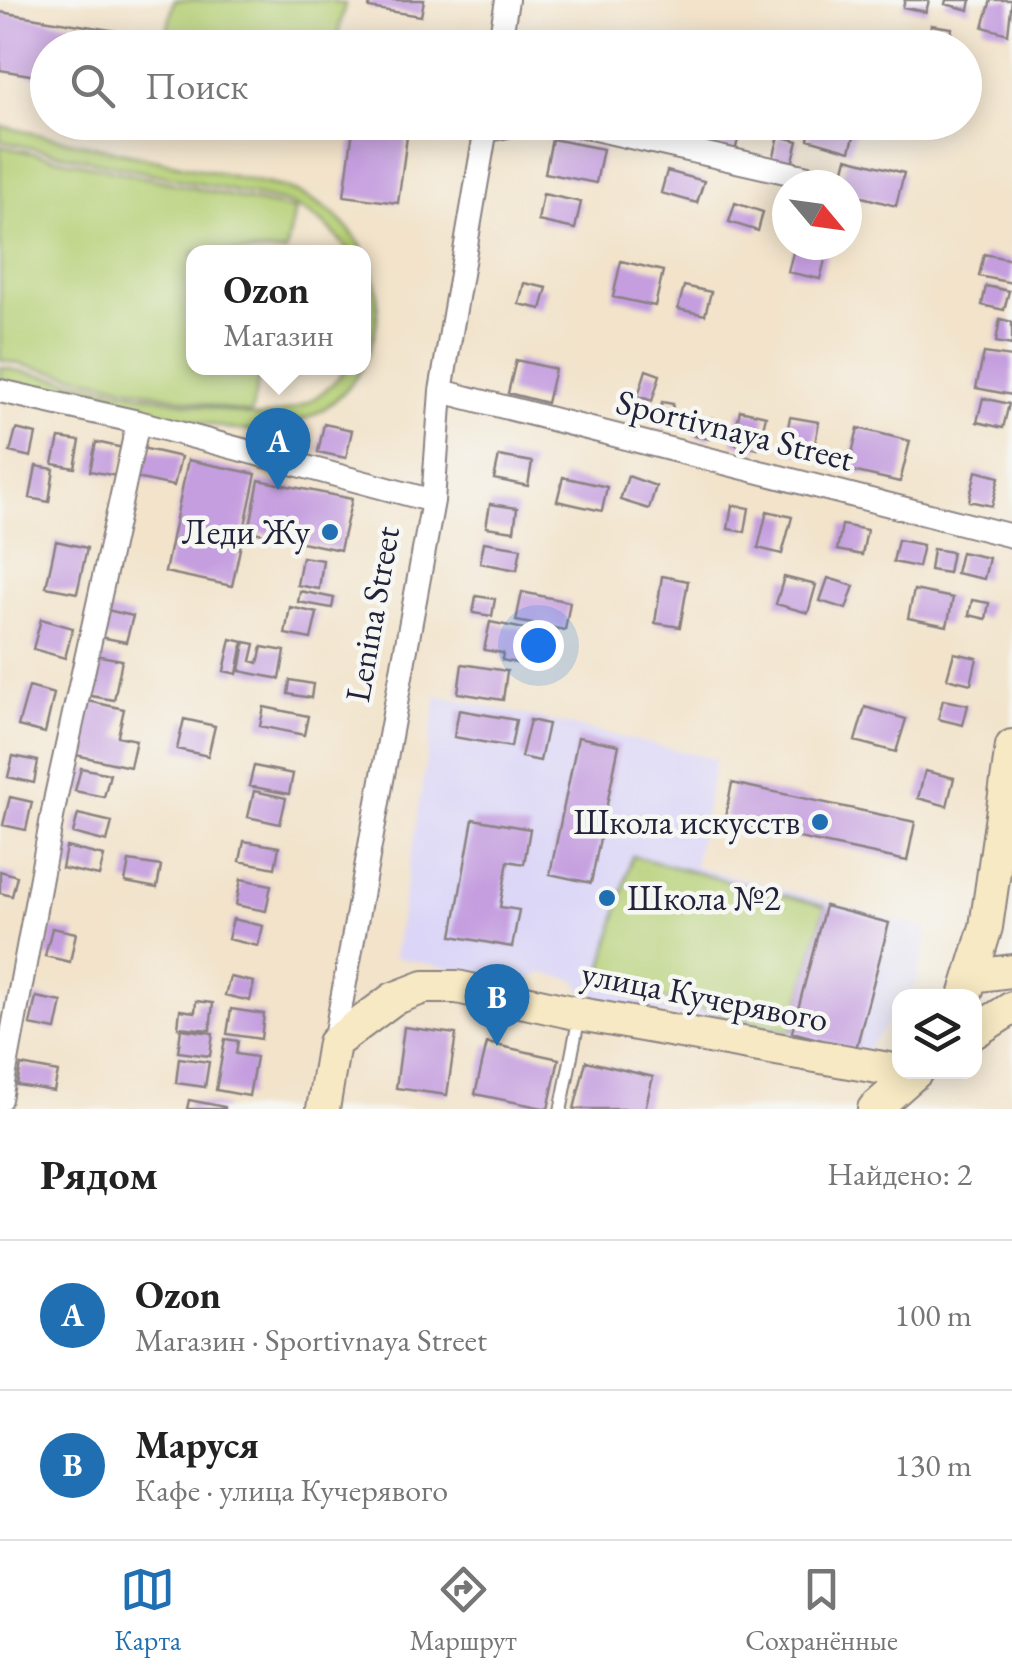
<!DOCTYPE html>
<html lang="ru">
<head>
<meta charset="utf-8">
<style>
	:root { --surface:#fff; --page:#f6f6f6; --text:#222; --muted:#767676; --line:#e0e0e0; --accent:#1f6fb2 }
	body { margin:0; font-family:"EB Garamond",serif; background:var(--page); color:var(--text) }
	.controls { position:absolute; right:30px; bottom:30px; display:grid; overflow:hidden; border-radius:20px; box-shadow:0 5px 25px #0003 }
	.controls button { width:90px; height:90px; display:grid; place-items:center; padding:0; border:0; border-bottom:2px solid var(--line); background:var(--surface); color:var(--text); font:50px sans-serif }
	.compass { position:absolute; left:772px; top:170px; width:90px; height:90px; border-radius:50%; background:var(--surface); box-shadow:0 5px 25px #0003; rotate:119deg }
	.you { position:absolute; left:538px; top:645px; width:35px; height:35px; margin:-25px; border:8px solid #fff; border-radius:50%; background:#1a73e8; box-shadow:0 0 0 15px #1a73e833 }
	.badge { display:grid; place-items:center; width:65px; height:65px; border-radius:50%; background:var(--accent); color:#fff; font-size:32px; font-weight:700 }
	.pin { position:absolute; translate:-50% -82px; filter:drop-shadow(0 2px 5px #0008) }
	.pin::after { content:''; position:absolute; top:52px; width:35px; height:30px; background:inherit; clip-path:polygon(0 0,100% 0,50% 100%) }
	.popup { position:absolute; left:186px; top:245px; width:185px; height:130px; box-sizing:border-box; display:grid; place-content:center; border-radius:20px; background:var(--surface); filter:drop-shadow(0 2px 8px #0005); font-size:32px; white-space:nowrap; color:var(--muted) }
	.popup b { font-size:38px; color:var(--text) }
	.popup::after { content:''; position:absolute; left:50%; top:100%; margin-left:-20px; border:20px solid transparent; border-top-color:var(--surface) }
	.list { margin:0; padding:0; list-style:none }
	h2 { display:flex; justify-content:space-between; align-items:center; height:130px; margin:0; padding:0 40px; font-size:42px }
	h2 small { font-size:32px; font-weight:400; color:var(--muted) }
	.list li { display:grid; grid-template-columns:65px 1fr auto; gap:30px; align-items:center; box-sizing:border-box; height:150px; padding:0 40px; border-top:2px solid var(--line) }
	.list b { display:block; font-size:38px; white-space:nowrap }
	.list p { margin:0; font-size:32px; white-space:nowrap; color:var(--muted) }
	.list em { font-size:32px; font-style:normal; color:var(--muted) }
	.icon { flex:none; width:55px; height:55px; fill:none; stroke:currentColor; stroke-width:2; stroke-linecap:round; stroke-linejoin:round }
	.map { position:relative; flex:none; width:1012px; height:1109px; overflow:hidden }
	.search { position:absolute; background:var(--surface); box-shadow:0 5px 25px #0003; left:30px; right:30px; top:30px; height:110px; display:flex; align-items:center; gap:25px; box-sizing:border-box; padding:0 35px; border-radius:55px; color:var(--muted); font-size:38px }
	.sheet { height:430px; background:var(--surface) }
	nav { display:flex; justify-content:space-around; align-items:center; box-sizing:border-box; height:140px; border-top:2px solid var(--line); background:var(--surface); font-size:28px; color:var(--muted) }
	nav a { display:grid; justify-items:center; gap:5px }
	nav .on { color:var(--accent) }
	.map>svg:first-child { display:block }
	.built { fill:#dbd6f7 }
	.green { fill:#b5cf75; stroke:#6c7858; stroke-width:2.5 }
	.building { fill:#c59edf }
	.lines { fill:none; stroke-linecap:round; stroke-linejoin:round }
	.lane-casing { stroke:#8a8282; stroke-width:15 }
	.street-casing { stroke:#8a8282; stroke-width:26 }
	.secondary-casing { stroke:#8a8282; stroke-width:36 }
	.lane { stroke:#fff; stroke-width:11 }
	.street { stroke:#fff; stroke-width:22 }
	.secondary { stroke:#f7e9c3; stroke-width:32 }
	.poi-dot { fill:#1f6fb2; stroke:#f6f6f2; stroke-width:4 }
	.labels { text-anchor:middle; stroke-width:9; stroke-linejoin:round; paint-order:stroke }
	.street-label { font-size:35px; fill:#22223b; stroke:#f6f6f2 }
	.poi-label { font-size:35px; fill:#22223b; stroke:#f6f6f2; text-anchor:end }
</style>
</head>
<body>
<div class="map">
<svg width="1012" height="1109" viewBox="0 0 1012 1109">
	<rect width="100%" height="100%" fill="#f6f6f2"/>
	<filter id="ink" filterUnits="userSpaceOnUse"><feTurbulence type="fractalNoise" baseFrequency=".01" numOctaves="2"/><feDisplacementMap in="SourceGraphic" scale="20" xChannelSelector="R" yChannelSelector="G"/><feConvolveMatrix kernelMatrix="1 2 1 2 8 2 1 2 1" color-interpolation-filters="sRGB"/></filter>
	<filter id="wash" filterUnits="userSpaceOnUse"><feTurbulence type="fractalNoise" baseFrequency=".0048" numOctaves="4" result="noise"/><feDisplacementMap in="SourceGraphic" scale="40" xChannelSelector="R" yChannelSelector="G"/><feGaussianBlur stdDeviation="2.25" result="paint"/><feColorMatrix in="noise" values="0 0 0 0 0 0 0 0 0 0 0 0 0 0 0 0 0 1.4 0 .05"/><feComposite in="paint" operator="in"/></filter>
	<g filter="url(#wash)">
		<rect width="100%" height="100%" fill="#f2e3ca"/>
		<path class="built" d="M437,695L716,759L694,866L929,929L915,986L907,996H900L899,1007L860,1060L586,996L576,980L542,973L526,983L394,957Z"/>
		<path class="green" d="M174,0H327L345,4L335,47H164Z
			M0,126L283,187C362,212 401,289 363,365V252H349C331,226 310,210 279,201L0,141Z
			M0,146L295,210L286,252H193V368H261L251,414L0,360Z
			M0,367L257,417C294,413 323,399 346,368H362C334,414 289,433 236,430L0,381Z
			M632,856L825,906L792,1032L599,982Z"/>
		<g id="blocks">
			<path class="building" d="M370,0H424L421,16L369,8Z
				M905,0H929L926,12L903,7Z
				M946,0H971L969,10L945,4Z
				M991,0H1012L1008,34L983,27Z
				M0,12L135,34L132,48H48V78L0,70Z
				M931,25L952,28L950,43L928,40Z
				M595,35L643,46V48H593Z
				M354,122H409L398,203L344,196Z
				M669,122H695L693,130Z
				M713,122H742L735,152L707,144Z
				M812,122H858L850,151L808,139Z
				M779,136L798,141L791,168L772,163Z
				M552,139L603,149L596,183L545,173Z
				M847,158L904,173L896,206L847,193V185H840Z
				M667,171L704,181L697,203L661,193Z
				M543,194L581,202L575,229L538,221Z
				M735,203L763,212L758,231L729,222Z
				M795,245H829L820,279L788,272Z
				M984,254L1012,260V283L979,276Z
				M621,261L663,271L655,306L613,297Z
				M524,283L547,288L541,309L519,304Z
				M684,286L711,292L705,315L678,309Z
				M986,286L1009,291L1004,310L982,305Z
				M1000,319L1012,322V345L996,342Z
				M984,353L1012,357V395L976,388Z
				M516,360L555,369L547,403L508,393Z
				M646,370L660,375L652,401L638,396Z
				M983,398L1009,404L1003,428L977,422Z
				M662,402L673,404L669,428L657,426Z
				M740,410L766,416L758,449L733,443Z
				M697,416L713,418L710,439L694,436Z
				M790,417L819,422L813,455L784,450Z
				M324,424L352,430L346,458L318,452Z
				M858,428L910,441L900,482L848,470Z
				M16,429L36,434L31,457L10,452Z
				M59,438L80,441L75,468L53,464Z
				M96,442L123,448L117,476L90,471Z
				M142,448L181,457L174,486L136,478Z
				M499,456L532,462L528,486L494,479Z
				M188,460L256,474L232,586L165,572Z
				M36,466L54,469L49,502L30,498Z
				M976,471L999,477L992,506L969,501Z
				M628,476L656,486L649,509L620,500Z
				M563,477L607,487L602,511L557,501Z
				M259,480L352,499L340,550L249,531Z
				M490,504L517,508L514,531L486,527Z
				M732,505L749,508L745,532L728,529Z
				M767,511L792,517L782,554L758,548Z
				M842,525L867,530L862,555L837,550Z
				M898,540L923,545L918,567L893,562Z
				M56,541L87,548L77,593L46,587Z
				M484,542L521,548L517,570L480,563Z
				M933,549L952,552L948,573L930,570Z
				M961,552L989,558L984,579L956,573Z
				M302,557L323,560L319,589L297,585Z
				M662,576L688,581L680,627L655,623Z
				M784,577L816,585L808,613L776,604Z
				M828,578L854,586L846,609L820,601Z
				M914,590L953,598L947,626L908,618Z
				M300,591L334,598L332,608L298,602Z
				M522,592L570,602L565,630L516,621Z
				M476,596L495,599L492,616L473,613Z
				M972,600L989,603L986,619L969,615Z
				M290,607L317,613L311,639L285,634Z
				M107,610L133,616L126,642L100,637Z
				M41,619L73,628L65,658L33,649Z
				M490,622L550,634L544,661L537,660L535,667L502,660L503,653L484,650Z
				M231,639L243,642L237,674L224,671Z
				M245,642L255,644L251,661L258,663L262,647L285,651L280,679L240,671Z
				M954,653L977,658L971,684L947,678Z
				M95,655L122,660L114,700L85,695Z
				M462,664L507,671L503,700L458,693Z
				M290,680L313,684L311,698L288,694Z
				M29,687L54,694L45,733L18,726Z
				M943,700L968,705L963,725L938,719Z
				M88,701L124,709L118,736L136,740L130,767L76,755Z
				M264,707L308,716L304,735L260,726Z
				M865,707L906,719L896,752L855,741Z
				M459,710L516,720L511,747L454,737Z
				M184,719L215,726L208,756L177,749Z
				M530,720L548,724L540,761L521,757Z
				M578,737L619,745L591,883L550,874Z
				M13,756L38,761L34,783L8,777Z
				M254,766L293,774L289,794L249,786Z
				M81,768L110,774L104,797L75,791Z
				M925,771L954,778L947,806L918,798Z
				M732,783L915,822L907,861L724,822Z
				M254,791L286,798L280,824L248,817Z
				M10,797L32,802L26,830L3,825Z
				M78,814L112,822L107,842L73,833Z
				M473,819L530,829L524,864L508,861L500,907L519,910L512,947L452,936Z
				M244,841L279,847L275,868L240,861Z
				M66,847L104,856L99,876L62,868Z
				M129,861L161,866L157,888L125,882Z
				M0,871L17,876L12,896L0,893Z
				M241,879L271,885L266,911L236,905Z
				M825,906L889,923L856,1049L792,1032Z
				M233,919L263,926L258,946L228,939Z
				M52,928L76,933L70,962L45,956Z
				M230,977L254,982L250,1001L225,995Z
				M36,997L62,1002L56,1030L30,1025Z
				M196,1001L213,1003L210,1030L178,1027L180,1010L195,1012Z
				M231,1009L264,1014L261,1039L227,1034Z
				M404,1027L456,1034L447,1095L396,1088Z
				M181,1029L213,1033L210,1056L178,1052Z
				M225,1039L238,1041L236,1054L256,1057L249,1096L216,1090Z
				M487,1043L559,1059L548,1109L475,1094Z
				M179,1058L209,1062L205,1087L176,1083Z
				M586,1061L653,1077L645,1109H574Z
				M21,1065L58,1072L54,1091L17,1085Z
				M189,1100L225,1107V1109H187Z"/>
		</g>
	</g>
	<g filter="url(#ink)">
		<use href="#blocks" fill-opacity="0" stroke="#8a8282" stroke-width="2.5"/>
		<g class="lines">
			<defs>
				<path id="lane" d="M561,1109L579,1018"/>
				<path id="street" d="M499,48L507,0
					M564,122L812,178
					M485,131L525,122
					M0,391L138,422L433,501
					M441,391L1012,536
					M334,1043L433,501L441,391L487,122
					M0,1099L56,796L138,422"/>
				<path id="secondary" d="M973,976L1012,971
					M965,996L986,927L1012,746
					M974,1032L1012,1008
					M323,1109L334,1043L393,999L424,987H457L580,1014L900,1071
					M874,1109L916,1072"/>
			</defs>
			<use href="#lane" class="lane-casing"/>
			<use href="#street" class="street-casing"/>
			<use href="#secondary" class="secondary-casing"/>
			<use href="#lane" class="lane"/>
			<use href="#street" class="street"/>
			<use href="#secondary" class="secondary"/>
		</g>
	</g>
	<g class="poi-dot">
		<circle cx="330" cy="532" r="10"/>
		<circle cx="820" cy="822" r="10"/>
		<circle cx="607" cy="898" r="10"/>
	</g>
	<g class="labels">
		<g class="street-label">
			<text transform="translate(735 430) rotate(14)" y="12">Sportivnaya Street</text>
			<text transform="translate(372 614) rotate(-80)" y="12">Lenina Street</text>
			<text transform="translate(705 996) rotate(11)" y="12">улица Кучерявого</text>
		</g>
		<g class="poi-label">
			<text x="310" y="544">Леди Жу</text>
			<text x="800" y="834">Школа искусств</text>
			<text x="627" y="910" text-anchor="start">Школа №2</text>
		</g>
	</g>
</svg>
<div class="controls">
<button><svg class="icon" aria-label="layers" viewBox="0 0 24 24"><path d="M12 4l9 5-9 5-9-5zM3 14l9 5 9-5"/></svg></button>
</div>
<svg class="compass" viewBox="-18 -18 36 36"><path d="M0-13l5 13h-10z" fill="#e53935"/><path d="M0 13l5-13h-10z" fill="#767676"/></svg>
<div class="you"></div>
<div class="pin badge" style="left:278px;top:490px">A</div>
<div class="popup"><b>Ozon</b>Магазин</div>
<div class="pin badge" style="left:497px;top:1046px">B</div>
<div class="search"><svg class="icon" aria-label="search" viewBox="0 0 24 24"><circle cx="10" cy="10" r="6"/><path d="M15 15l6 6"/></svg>Поиск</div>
</div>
<section class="sheet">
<h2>Рядом<small>Найдено: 2</small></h2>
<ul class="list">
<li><span class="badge">A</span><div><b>Ozon</b><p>Магазин · Sportivnaya Street</p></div><em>100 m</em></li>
<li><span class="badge">B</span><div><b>Маруся</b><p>Кафе · улица Кучерявого</p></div><em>130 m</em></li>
</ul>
</section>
<nav>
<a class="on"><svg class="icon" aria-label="map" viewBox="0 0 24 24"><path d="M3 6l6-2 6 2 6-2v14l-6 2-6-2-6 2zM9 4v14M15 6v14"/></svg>Карта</a>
<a><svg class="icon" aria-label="directions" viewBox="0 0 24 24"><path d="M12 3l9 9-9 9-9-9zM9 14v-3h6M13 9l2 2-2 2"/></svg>Маршрут</a>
<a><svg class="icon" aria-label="saved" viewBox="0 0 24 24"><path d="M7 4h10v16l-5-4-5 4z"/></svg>Сохранённые</a>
</nav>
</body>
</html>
